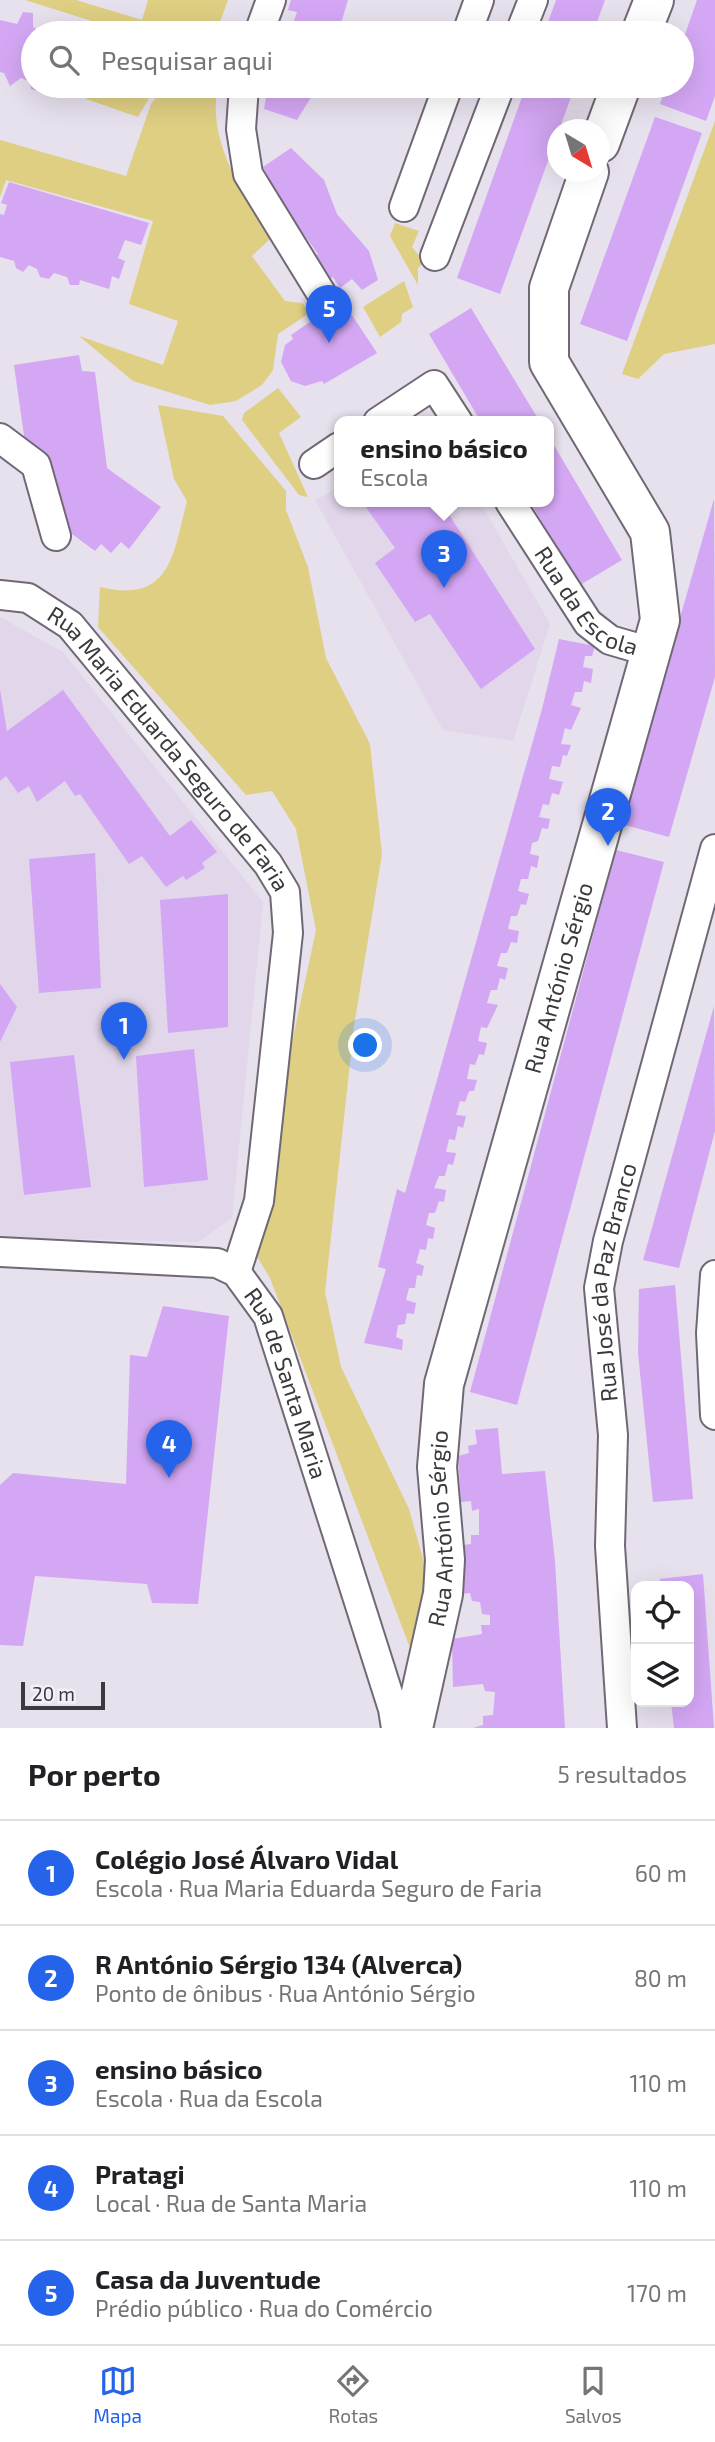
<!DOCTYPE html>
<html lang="pt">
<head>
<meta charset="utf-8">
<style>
	:root { --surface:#fff; --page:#f6f6f6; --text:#202124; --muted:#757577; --line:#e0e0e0; --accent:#2563eb }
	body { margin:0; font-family:"Exo 2",sans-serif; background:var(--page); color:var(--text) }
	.controls { position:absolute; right:21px; bottom:21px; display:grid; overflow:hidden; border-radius:14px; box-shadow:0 7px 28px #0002 }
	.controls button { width:63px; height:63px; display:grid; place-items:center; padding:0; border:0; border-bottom:2px solid var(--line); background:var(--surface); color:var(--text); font:35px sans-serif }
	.compass { position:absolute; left:547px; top:119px; width:63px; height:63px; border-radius:50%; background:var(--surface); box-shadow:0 7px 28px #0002; rotate:142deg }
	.scale { position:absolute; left:21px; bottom:18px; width:84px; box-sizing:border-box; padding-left:7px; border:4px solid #3c393e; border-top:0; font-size:19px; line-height:24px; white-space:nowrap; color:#3c393e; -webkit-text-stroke:5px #f4edfa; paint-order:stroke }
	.you { position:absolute; left:366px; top:1046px; width:24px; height:24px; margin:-18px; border:5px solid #fff; border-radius:50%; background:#1a73e8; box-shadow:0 0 0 10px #1a73e833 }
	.badge { display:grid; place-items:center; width:46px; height:46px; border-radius:50%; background:var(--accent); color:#fff; font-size:23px; font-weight:700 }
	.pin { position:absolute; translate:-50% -58px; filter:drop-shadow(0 2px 4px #0008) }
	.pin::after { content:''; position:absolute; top:37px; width:24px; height:21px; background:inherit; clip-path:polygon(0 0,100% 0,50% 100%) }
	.popup { position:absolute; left:334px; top:416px; width:220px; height:91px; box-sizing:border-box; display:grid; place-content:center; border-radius:14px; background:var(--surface); filter:drop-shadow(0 2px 5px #0005); font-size:23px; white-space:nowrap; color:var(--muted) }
	.popup b { font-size:26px; color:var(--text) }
	.popup::after { content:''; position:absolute; left:50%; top:100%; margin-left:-14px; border:14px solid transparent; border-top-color:var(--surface) }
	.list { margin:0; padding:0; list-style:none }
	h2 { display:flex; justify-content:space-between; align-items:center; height:91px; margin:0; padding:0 28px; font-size:30px }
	h2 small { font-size:23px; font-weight:400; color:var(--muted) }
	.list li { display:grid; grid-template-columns:46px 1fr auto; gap:21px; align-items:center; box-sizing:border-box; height:105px; padding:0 28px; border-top:2px solid var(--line) }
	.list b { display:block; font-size:26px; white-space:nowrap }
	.list p { margin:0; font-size:23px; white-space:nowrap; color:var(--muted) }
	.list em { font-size:23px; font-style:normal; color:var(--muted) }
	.icon { flex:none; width:38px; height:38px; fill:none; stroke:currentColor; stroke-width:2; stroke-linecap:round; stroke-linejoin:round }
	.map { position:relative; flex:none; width:715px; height:1728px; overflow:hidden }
	.search { position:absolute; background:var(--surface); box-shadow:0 7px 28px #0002; left:21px; right:21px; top:21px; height:77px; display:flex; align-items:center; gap:18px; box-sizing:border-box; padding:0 24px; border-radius:38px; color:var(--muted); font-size:26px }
	.sheet { height:616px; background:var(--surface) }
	nav { display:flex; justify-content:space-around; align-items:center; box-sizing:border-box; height:98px; border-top:2px solid var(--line); background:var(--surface); font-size:19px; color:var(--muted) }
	nav a { display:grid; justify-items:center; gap:4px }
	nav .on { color:var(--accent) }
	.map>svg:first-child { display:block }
	.built { fill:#e1d6ea }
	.green { fill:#decf83 }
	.building { fill:#d4a7f4 }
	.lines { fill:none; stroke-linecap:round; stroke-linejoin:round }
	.minor-casing { stroke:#706975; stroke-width:32 }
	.secondary-casing { stroke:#706975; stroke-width:42 }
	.minor { stroke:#fff; stroke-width:28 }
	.secondary { stroke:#fff; stroke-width:38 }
	.labels { text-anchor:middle; stroke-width:5; stroke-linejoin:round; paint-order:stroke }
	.street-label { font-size:23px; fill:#3c393e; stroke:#f4edfa }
</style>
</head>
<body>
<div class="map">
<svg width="715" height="1728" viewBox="0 0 715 1728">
	<rect width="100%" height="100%" fill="#e7e0ed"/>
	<path class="built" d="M339,487V502H480L550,624L513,741L443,730L315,500Z
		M0,617L63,652L263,902L232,1218L198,1242L0,1237Z"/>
	<path class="green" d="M25,0H76L142,20L148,0H228L216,33H113L114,28Z
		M91,86H156L138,117L86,99Z
		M165,86H218C206,139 243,195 271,238L252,256L285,301L302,303L311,312L278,334L273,370L262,385L236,401L210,405L133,381L79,336L163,365L178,321L129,304L153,221L6,180L0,197V140L126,176L151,104Z
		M715,121V344L664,354L638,379L622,374Z
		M395,223L419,231L412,247L424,262L418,268V285L390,236Z
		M404,281L413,307L402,314L401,322L380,337L363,307Z
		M278,388L301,417L279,433L308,497L299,495L242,420L244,413Z
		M158,405L223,416L286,491V510L308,567L326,658L370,744L382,854L354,1026L325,1292L341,1367L409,1509L427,1573L410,1648L270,1278L253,1250L271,1216L285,1075L316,930L296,829L272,791L246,795L98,627L100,587C171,604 173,555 187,501L174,479Z"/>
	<path class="building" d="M291,0H348L342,20L333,33H290L297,12L288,10Z
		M556,0H605L593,33H544Z
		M697,0H715V96L706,121L660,104L666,86H682V43Z
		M23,12L33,13V27L43,33H33V86H75L73,96L46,86L41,92L31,89L30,82L21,78L10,86L4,73L0,72V20L17,24Z
		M268,86H318L297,120L264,109Z
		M526,86H575L500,294L457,278Z
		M655,117L702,133L627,341L580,324Z
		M291,148L324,180L337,214L369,251L378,280L362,290L352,279L340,288L333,277L325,284L310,258L318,254L287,211L266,194L274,188L263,167Z
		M9,182L149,223L141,245L125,240L118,258L125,261L119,279L112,276L109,289L80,280L79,285H70L67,277L54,273L49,279L40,277L37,269L29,265L23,272L16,268L14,261L0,257V214L4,215L7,205L1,203Z
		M342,300L377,353L324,384L322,381L305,386L291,381L281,362L285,345L293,339L291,335Z
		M471,308L540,422H481L429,334Z
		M79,355L82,371L95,372L107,468L161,507L129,549L121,542L111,553L101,544L95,551L34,506L14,365Z
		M549,437L622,560L580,585L530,502H549Z
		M714,499L715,677L669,837L621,824Z
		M362,502H441L535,649L481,689L430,614L415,622L375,563L395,548Z
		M559,639L595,646L592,656H585L583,667L593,669L591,683L584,681L582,692H575L571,705L581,708L571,730L565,728L561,744L571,745L567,756L563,755L560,767L552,766L549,779L563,782L559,795L552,793L549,805L543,804L539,817L550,819L548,829L542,828L538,841L532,843L530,854L539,856L537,868L531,866L528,879H521L518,891L529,894L526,905L521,904L517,916H511L508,929L519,931L517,943L511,942L507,953H501L497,966L508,968L505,980L500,978L497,990H491L487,1003L498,1005L487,1028L481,1027L478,1041L487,1043L484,1055L479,1054L475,1065L470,1064L467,1079L477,1080L474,1091H469L465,1102L460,1101L456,1115L466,1116L463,1128L458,1126L455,1140L449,1139L446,1152L456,1153L453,1165L448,1164L445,1176H439L434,1188L446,1190L444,1202L439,1201L435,1213H429L426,1225L435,1228L433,1239L428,1238L426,1250L420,1249L416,1263L424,1266L422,1276L417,1275L415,1288H409L406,1300L416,1303L414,1314L407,1313L405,1324L398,1325L396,1337L403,1340L402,1350L364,1343L386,1269L378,1267L397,1189L405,1193L542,709Z
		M0,689L7,731L63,690L170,836L191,820L217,852L202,863L205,868L186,880L183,876L166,887L142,856L129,864L80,794L75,796L65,781L37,802L29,786L18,793L6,776L0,781Z
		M616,850L664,862L517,1405L470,1392Z
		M95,853L101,988L39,993L29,859Z
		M228,894V1027L168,1033L160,900Z
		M0,984L17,1007L0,1042Z
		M714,1006L715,1131L679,1268L643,1260Z
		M194,1049L208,1180L144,1187L136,1056Z
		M74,1055L91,1187L24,1195L10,1062Z
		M675,1285L693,1499L653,1502L638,1353L639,1289Z
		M163,1306L229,1316L198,1604L152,1603L147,1584L35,1576L23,1646L0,1645V1485L13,1473L126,1484L130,1355L147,1357Z
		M498,1428L502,1474L545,1471L555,1561L565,1728H473L483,1725V1716L493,1715L495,1692L485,1691L483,1684L453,1687L452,1639L482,1634L481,1625H490V1615L482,1614L480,1602L472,1601L470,1593L461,1594L462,1545L471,1544V1535H479V1509L472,1511L471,1501L461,1502L458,1456L469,1453L468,1446L477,1444L475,1430Z
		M703,1574L714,1728H674L671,1702H689V1586H660V1579Z"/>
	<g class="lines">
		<defs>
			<g id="minor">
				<path d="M259,33L271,0"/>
				<path d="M467,33L479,0"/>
				<path d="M520,33L533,0"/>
				<path d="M244,86L241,129L248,174L326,301"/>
				<path d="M404,207L448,86"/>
				<path d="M435,256L500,86"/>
				<path d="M378,422L434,385L458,422"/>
				<path d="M0,438L36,465L56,536"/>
				<path d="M314,464L339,447"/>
				<path id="s1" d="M510,502L588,623L610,640L651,652"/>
				<path id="s2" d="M0,595L28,598L70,625L268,864L285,892L288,933L259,1201L236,1272"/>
				<path id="s3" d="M0,1252L217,1263L236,1272L268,1316L393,1709L396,1728"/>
				<path d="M715,1275L711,1333L715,1415"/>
				<path id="s4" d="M622,1728L610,1546L613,1435L599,1288L608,1241L715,849"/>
			</g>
			<g id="secondary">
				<path d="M641,33L654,0"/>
				<path d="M600,143L621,86"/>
				<path id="s5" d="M413,1728L443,1594L445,1560L437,1467L444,1384L660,620L650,532L549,362V288L589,172"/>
			</g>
		</defs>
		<use href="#minor" class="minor-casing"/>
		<use href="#secondary" class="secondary-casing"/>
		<use href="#minor" class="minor"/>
		<use href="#secondary" class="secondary"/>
	</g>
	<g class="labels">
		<g class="street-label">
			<text dy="8" stroke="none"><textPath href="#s1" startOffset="128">Rua da Escola</textPath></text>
			<text dy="8" stroke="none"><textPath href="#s2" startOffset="236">Rua Maria Eduarda Seguro de Faria</textPath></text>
			<text dy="8" stroke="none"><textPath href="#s5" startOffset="770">Rua António Sérgio</textPath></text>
			<text dy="8" stroke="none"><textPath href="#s4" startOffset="448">Rua José da Paz Branco</textPath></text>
			<text dy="8" stroke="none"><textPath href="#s3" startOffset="362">Rua de Santa Maria</textPath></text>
			<text dy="8" stroke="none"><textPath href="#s5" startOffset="203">Rua António Sérgio</textPath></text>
		</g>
	</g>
</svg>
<div class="controls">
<button><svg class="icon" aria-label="locate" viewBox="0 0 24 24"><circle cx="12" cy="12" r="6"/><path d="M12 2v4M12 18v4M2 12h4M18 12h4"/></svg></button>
<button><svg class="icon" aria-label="layers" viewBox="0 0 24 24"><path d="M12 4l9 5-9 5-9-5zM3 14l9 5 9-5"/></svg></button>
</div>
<svg class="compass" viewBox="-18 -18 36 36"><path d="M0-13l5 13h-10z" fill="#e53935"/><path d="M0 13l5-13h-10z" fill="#757577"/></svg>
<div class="scale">20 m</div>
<div class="you"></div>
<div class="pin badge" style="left:124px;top:1060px">1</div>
<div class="pin badge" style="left:608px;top:846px">2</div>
<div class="pin badge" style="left:444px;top:588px">3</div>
<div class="popup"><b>ensino básico</b>Escola</div>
<div class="pin badge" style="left:169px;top:1478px">4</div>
<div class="pin badge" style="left:329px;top:343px">5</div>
<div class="search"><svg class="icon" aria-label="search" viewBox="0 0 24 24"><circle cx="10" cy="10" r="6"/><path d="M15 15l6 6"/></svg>Pesquisar aqui</div>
</div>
<section class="sheet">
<h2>Por perto<small>5 resultados</small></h2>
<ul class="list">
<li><span class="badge">1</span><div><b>Colégio José Álvaro Vidal</b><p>Escola · Rua Maria Eduarda Seguro de Faria</p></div><em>60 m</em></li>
<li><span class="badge">2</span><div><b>R António Sérgio 134 (Alverca)</b><p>Ponto de ônibus · Rua António Sérgio</p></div><em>80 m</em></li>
<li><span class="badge">3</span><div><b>ensino básico</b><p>Escola · Rua da Escola</p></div><em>110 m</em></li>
<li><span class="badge">4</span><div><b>Pratagi</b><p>Local · Rua de Santa Maria</p></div><em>110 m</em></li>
<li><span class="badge">5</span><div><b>Casa da Juventude</b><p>Prédio público · Rua do Comércio</p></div><em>170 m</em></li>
</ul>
</section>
<nav>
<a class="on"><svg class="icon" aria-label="map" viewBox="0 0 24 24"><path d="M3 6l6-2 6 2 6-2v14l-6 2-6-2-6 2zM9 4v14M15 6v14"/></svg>Mapa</a>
<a><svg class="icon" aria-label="directions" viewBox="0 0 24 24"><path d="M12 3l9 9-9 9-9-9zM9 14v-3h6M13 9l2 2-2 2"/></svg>Rotas</a>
<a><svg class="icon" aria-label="saved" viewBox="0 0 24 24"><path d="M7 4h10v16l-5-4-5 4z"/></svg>Salvos</a>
</nav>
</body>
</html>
